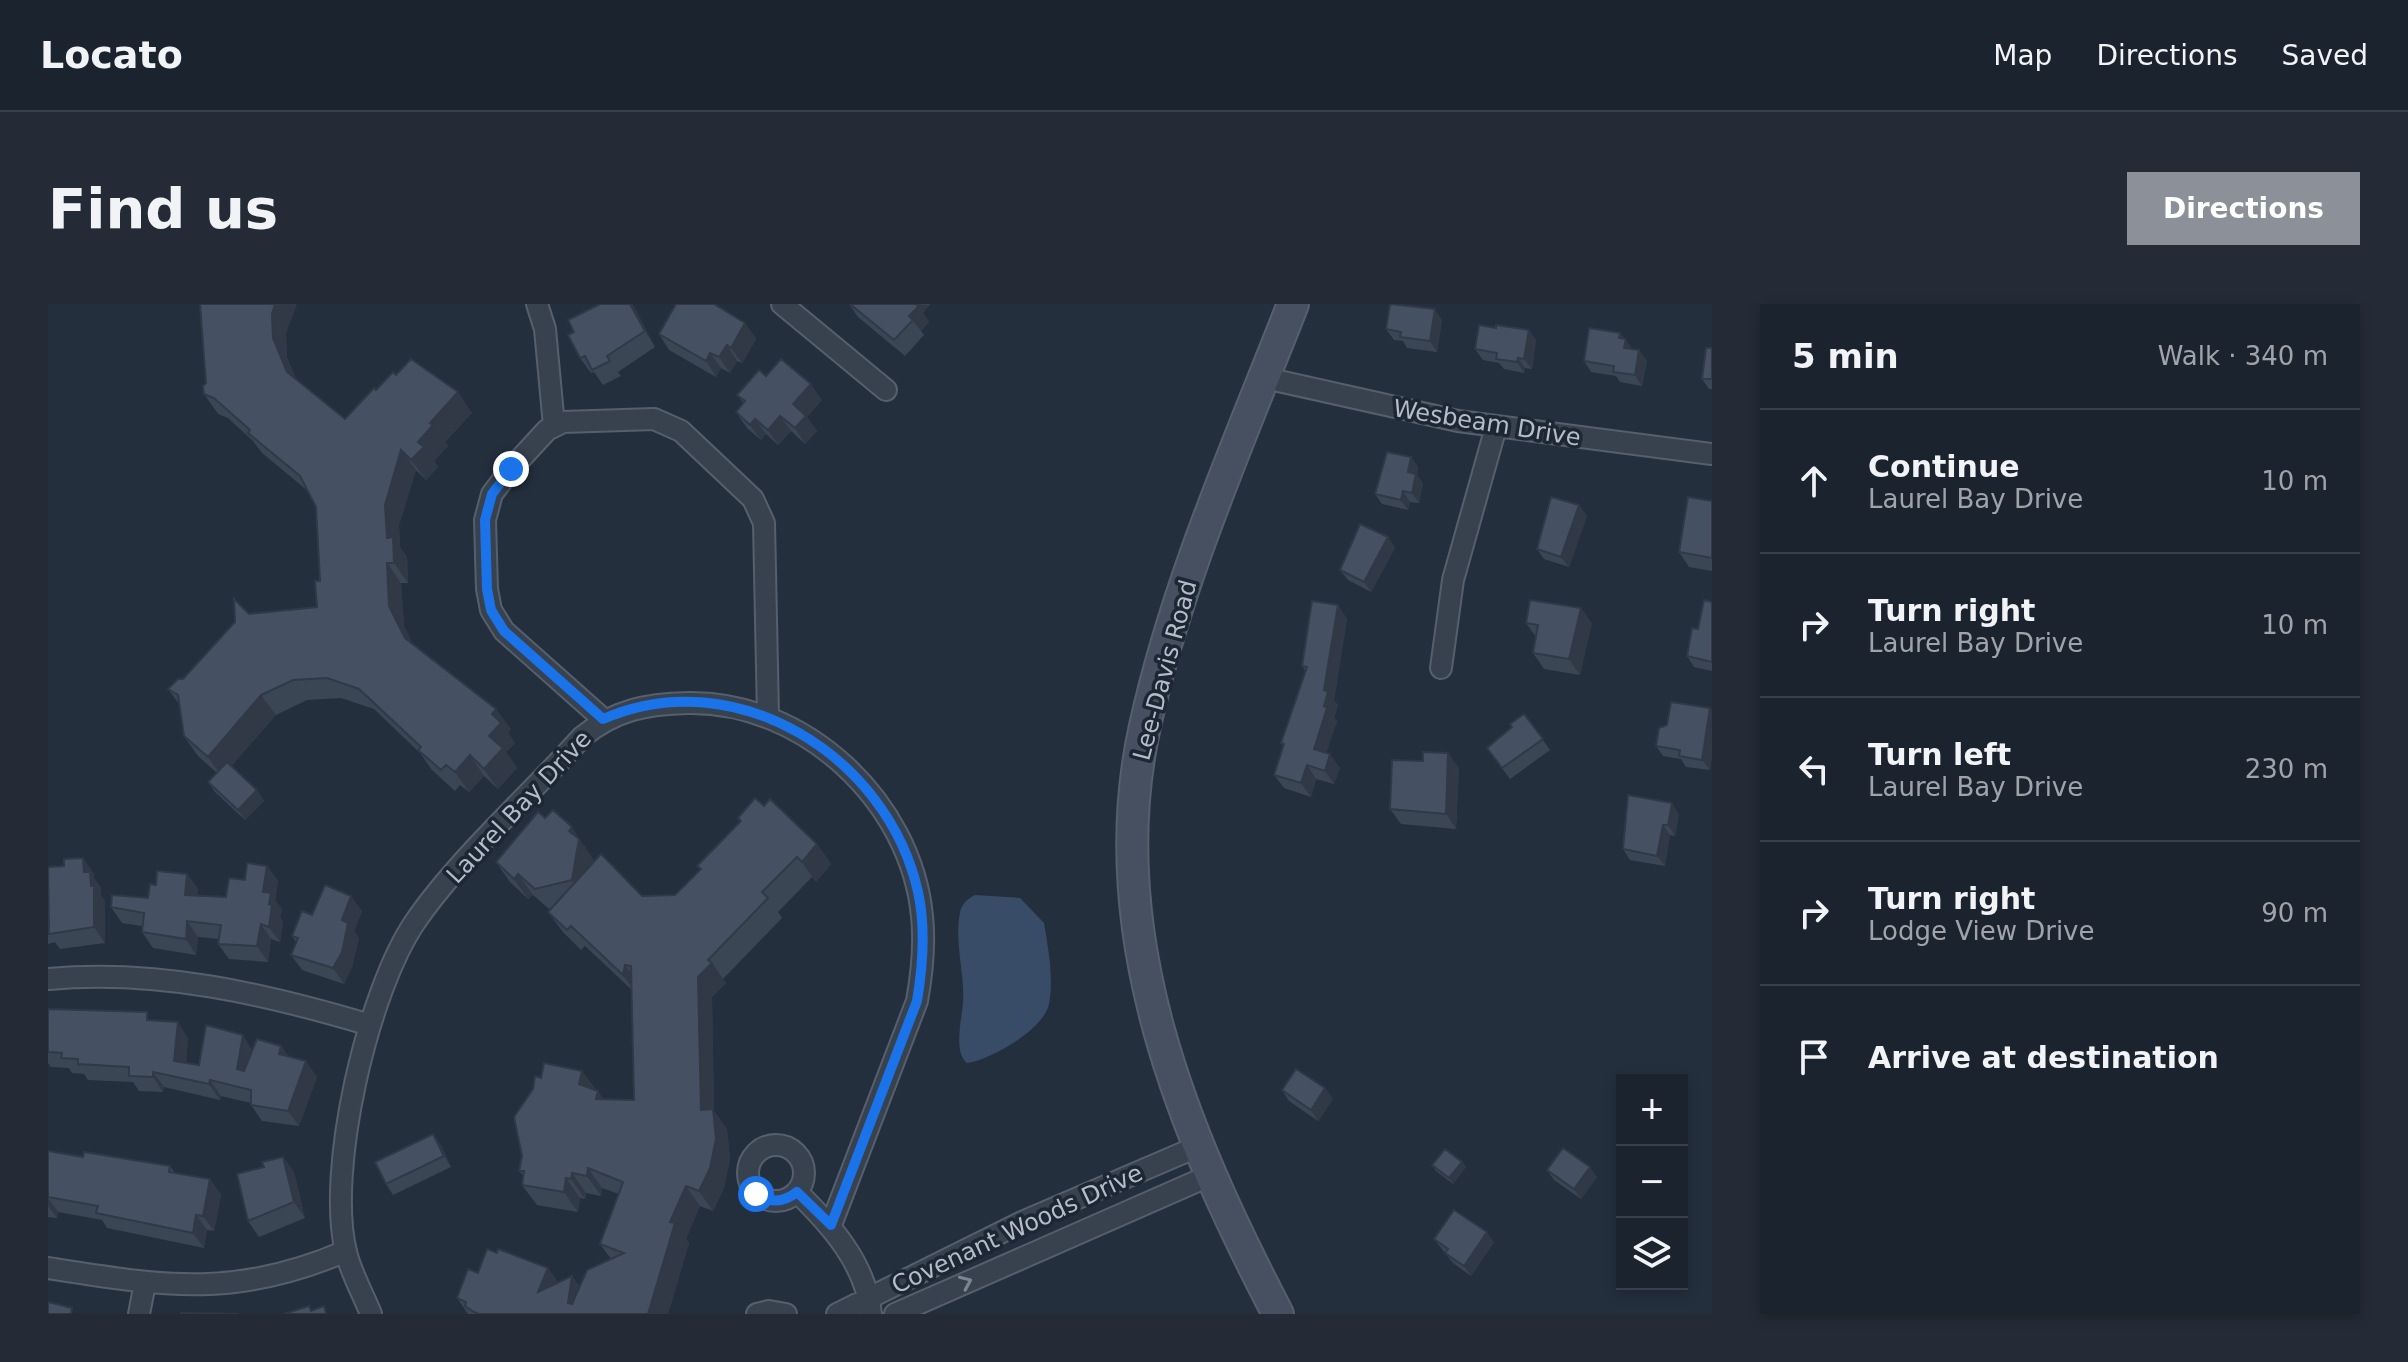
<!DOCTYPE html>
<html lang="en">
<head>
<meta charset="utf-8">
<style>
	:root { --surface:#1b232e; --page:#242b36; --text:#f1f3f6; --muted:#a0a4aa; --line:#39404a; --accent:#8c9099 }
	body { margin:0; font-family:"DejaVu Sans",sans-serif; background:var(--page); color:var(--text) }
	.controls { position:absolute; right:24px; bottom:24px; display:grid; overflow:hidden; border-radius:0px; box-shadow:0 4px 12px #0003 }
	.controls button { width:72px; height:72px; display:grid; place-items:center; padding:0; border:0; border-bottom:2px solid var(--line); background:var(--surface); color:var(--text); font:40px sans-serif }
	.stop { position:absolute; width:24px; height:24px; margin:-18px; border:6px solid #1a73e8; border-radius:50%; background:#fff }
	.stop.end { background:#1a73e8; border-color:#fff; box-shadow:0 2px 8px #0008 }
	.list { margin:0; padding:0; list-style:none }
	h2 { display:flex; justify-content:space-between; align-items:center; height:104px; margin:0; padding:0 32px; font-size:34px }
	h2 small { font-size:26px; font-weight:400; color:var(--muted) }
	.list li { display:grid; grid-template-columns:52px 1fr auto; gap:24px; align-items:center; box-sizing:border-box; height:144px; padding:0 32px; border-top:2px solid var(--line) }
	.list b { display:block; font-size:30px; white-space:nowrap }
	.list p { margin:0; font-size:26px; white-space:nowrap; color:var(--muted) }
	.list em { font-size:26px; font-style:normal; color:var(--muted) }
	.icon { flex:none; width:44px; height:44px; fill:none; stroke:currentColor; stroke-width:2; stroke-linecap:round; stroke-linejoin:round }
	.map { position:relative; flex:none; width:1664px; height:1010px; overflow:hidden; border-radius:0px }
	header { display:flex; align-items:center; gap:48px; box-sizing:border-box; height:112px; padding:0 40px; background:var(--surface); border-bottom:2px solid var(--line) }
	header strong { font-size:38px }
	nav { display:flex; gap:44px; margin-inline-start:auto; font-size:28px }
	.intro { display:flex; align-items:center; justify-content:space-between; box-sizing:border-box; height:192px; padding:0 48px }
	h1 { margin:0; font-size:56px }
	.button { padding:20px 36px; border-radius:0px; background:var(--accent); color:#fff; font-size:28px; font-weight:700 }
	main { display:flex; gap:48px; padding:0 48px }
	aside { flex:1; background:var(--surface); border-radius:0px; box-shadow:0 4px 12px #0003 }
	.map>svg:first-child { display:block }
	.water { fill:#394c67 }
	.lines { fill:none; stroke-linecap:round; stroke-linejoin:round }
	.minor-casing { stroke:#565f6c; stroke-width:24 }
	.secondary-casing { stroke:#565f6c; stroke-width:34 }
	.minor { stroke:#38414e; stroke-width:20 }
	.secondary { stroke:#465061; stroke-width:30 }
	.wall { fill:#3b4654 }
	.shaded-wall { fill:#303945 }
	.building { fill:#455162; stroke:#303945; stroke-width:2 }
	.oneway { stroke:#7c8592 }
	.route { stroke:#1a73e8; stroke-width:10 }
	.labels { text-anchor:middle; stroke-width:7; stroke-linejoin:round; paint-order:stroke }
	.street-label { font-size:24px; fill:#b4bcc9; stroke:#1d2633 }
</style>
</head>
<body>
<header>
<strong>Locato</strong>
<nav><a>Map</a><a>Directions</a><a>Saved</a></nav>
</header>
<div class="intro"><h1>Find us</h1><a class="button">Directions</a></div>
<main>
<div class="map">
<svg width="1664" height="1010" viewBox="0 0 1664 1010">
	<rect width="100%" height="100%" fill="#242f3e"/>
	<path class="water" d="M927,591L972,594L996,619C1000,643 1006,675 1001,700C996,725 943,756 919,759C905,748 914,715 915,698C917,670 906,637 912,609C913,601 919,595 927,591Z"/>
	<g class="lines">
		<defs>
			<path id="minor" d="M489,0L497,25L506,122
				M734,0L838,86
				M1217,74L1410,117L1664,150
				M1393,364L1405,276L1448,123
				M555,415L456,327L443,306L439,285L437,216L444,190L463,165L499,126L515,118L606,115L633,127L705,195L716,219L720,412
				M0,675C111,665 218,690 322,721
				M700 869a28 28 0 1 1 56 0a28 28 0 1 1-56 0Z
				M749,888C783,921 818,960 823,1010
				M0,964C115,982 187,995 298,947
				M91,1010L97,979
				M323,1010C315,990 303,969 298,948C278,866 320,687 367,618C410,555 482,491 534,433C567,406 598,400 640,399C756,397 863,497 874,612C877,640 874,669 869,697L783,921
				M709,1010L721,1007L738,1010
				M789,1010L974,918L1151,842
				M847,1010L1163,871"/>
			<path id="secondary" d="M1230,1010C1136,830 1051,629 1097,422C1129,277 1191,138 1245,0"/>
		</defs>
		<use href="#minor" class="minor-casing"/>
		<use href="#secondary" class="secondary-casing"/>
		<use href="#minor" class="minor"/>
		<use href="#secondary" class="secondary"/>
	</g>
	<path class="wall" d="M552,0H584L607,43L570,68L573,72L555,81L546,68L543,69L532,54L526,28Z
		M801,0H882L875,9L881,18L873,27L876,31L857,52L810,13Z
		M1394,16L1389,48L1359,44L1355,37L1346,36L1338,25Z
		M697,19L708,35L694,59L689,57L682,69L673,64L668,73L621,46L611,30Z
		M1448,24L1481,26L1488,36L1484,65L1477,64L1476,69L1456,65L1451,59L1435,56L1427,45Z
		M1572,29L1584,45L1591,46L1599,57L1594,82L1572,78L1568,72L1543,68L1536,57Z
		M238,30L239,54L248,75L297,115L328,86L348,71L424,109L397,138L400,142L386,157L390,163L378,176L368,166L351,221L352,243L359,253L360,279H353L356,322L364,339L463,425L460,429L467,439L458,448L469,464L450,485L436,472L421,488L412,481L407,487L384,466L372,449L326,405L293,394L259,396L228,411L183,462L209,486L216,497L197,516L167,488L160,478L169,469L150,452L136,432L131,400L120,385L135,375L201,310L269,303L272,277L268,203L260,187L214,149L205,137L180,114L170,110L156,90Z
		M1664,44V85H1661L1654,75Z
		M718,72L774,96L759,113L769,127L757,140L743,127L730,141L718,130L713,136L699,124L688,108L696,100L689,91Z
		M1363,153L1370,163L1369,171L1375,180L1371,199L1362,198L1360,206L1334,200L1327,190Z
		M1664,197V267L1641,263L1631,248Z
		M1531,201L1539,212L1521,263L1496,255L1489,245Z
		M1347,244L1323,288L1300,276L1292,266Z
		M1664,298V367L1646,363L1639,352Z
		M1290,301L1299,315L1286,396L1290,401L1286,414L1289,417L1278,449L1292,464L1286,480L1268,475L1263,493L1236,484L1226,471L1235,442L1233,439L1258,368L1254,362Z
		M1478,319H1544L1532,371L1496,365L1485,349L1488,333Z
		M1662,404L1664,406V451L1662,466L1638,463L1633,455L1615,452L1608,442Z
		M1476,410L1502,446L1462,475L1439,444L1464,423Z
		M1411,464L1408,525L1353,520L1342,505Z
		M716,502L769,540L783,560L768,578L764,573L730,608L734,614L675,675L678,679L664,693L666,807L679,825L682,855L676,884L665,907L652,902L638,935L641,939L620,1010H420L409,994L449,949L500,964L510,979L524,972L532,983L563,955L552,940L571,890L554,884L553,892L538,889L537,895L532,894L530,908L489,901L474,881L476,873L471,867L493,774L534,767L548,786L556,795L586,796L584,686L537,642L533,646L515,628L500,608L504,604L501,605L485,591L480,595L462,578L448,558L497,514L538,543L537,544L545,555L544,560L594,592L627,591L652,566L649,562L692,517L690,514Z
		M1631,510L1627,532L1622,531L1617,562L1582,556L1575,545Z
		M35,554L46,570V574L53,584V591L57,597V639L12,645L7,638L0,640V563L16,562Z
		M219,562L230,577L227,596L234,605L232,613L235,617L232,638L223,635L220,658L181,655L170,640L171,635L150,633L148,651L105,644L94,628V622L74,619L63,603L100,594L108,581L139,570L150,585L149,591L178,593L197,576Z
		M314,607L306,627L311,634L304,663L296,680L254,666L243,651L248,638L244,632L264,611Z
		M0,705L105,717L140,734L138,759L151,761L204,746L233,742L240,752L269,773L251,822L214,817L203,801V799L173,792L172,796L116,783L115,788L91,787L85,778L40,776L36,770L24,769L21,764L3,763L0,759Z
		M1277,784L1285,795L1270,817L1241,797L1234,786Z
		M393,841L403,863L345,891L338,880Z
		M0,847L35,853L122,862L127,869L162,875L173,891L166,927L159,926L156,944L59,924L54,916L10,908L9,914L0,913Z
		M235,853L246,868L257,914L211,933L200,917L216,863Z
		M1414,858L1418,863L1405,880L1388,867L1384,861Z
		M1499,866L1549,873L1533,895L1506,876Z
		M1386,935L1446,938L1423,972L1405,959Z"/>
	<path class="shaded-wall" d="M227,0H249L238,30L239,54L253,88L239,68L225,34L224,10Z
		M582,0H584L587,4L607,43L597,27Z
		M866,0L882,1L875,9L881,18L873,27L861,12Z
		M1387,5L1394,16L1389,48L1382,37Z
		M697,19L708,35L694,59L683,44Z
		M1481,26L1488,36L1484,65L1476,55Z
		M1572,29L1585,46L1584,54L1571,34Z
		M679,41L689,57L682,69L671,53Z
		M1591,46L1599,57L1594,82L1587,71Z
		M662,49L673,64L668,73L658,57Z
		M1470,54L1477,64L1476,69L1469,58Z
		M763,80L774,96L759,113L769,127L757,140L747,124L745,100Z
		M410,88L424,109L397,138L400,142L386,157L390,163L378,176L363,156L370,138L382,119Z
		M732,112L743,127L730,141L720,126Z
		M707,115L718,130L713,136L702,121Z
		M353,146L368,166L351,221L352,243L359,253L360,279L346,259L339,234L337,201Z
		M1363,153L1370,163L1369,171L1375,180L1371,199L1364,189L1360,168Z
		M1355,187L1362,198L1360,206L1353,196Z
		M1531,201L1539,212L1521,263L1513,253Z
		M1340,233L1347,244L1323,288L1316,278Z
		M339,259L353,279L356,322L371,354L357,334L341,302Z
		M1290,301L1299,315L1286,396L1290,401L1286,414L1289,417L1275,459L1266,445L1276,402V386Z
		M1533,304L1544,319L1532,371L1521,355Z
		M213,391L228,411L174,473L160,453Z
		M1662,404L1664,406V451L1662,466L1654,456Z
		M448,405L463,425L460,429L467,439L458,448L469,464L450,485L436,465L444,410Z
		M1400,449L1411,464L1408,525L1398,510Z
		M1282,450L1292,464L1286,480L1277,467Z
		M422,451L436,472L421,488L407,468Z
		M1259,461L1268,475L1263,493L1253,479Z
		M209,486L216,497L197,516L190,506Z
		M1624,499L1631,510L1627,532L1620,521Z
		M1615,521L1622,531L1617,562L1609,552Z
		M524,523L545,555L538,596L524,576L521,527Z
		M769,540L783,560L768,578L754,558Z
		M35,554L46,570V574L53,584V591L57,597V639L46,623L36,568Z
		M219,562L230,577L227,596L234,605L232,613L235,617L232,638L221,623L215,588Z
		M139,570L150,585L148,606L137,591Z
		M470,570L485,591L480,595L466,575Z
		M303,592L314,607L306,627L311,634L304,663L296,680L285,664L294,616Z
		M139,617L150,633L148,651L138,635Z
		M213,620L223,635L220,658L209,642Z
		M664,659L678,679L664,693L666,807L679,825L682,855L676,884L665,907L651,887L653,806L650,673Z
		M577,661L592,681L589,691L575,671Z
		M130,718L140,734L137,773L126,757Z
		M195,731L205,747L200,780L189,765Z
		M233,742L244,758L231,750Z
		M258,757L269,773L251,822L240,807Z
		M534,767L548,787L531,780Z
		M105,768L116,783L115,788L105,773Z
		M162,776L173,792L172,796L161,780Z
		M1277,784L1285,795L1270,817L1263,806Z
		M550,787L564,807L548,795Z
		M385,830L393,841L403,863L396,852Z
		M235,853L246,868L257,914L246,898Z
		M1414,858L1418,863L1405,880L1401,874Z
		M1542,863L1549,873L1533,895L1526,885Z
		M540,864L554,884L553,892L539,872Z
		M524,869L538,889L537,895L523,875Z
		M518,874L532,894L530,908L516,888Z
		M162,875L173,891L166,927L155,912Z
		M638,882L652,902L638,935L641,939L620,1010H600L622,918Z
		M0,894L10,908L9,914L0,902Z
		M148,911L159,926L156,944L145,929Z
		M1439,928L1446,938L1423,972L1416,962Z
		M500,964L514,984L490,988Z
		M524,972L538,992L536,1010L520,999Z"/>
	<path class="building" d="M152,0H227L224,10L225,34L239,68L297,115L326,84L328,86L345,68L348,71L363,55L410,88L382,119L385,121L370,138L376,143L363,156L353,146L337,201L339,234L345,233L346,259H339L341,302L357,334L448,405L444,410L453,419L441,432L455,444L436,465L422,451L407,468L398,461L393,466L370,446L373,443L311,385L279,374L245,376L213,391L160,453L136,432L130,391L120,385L130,375H135L187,318L186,295L201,310L269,303L267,277H272L268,203L252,172L200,129L202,126L166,94L156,90L155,82L158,79Z
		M552,0H582L597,27L559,52L562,57L544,66L537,52L532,54L520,31L526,28L520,16Z
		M628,0H666L697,19L683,44L679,41L671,53L662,49L658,57L611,30Z
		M802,0H868L870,3L861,12L865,16L846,36Z
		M1342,0L1387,5L1382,37L1352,33L1353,28L1338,25Z
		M1431,21L1448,24V21L1481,26L1476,55L1470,54L1469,58L1448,55L1449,49L1427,45Z
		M1541,24L1572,29L1571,34L1578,35L1576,44L1591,46L1587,71L1565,68L1566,62L1536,57Z
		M1658,44H1664V75H1654Z
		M733,55L763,80L745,100L758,112L747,124L732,112L720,126L707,115L702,121L688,108L697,97L689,91L711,66L718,72Z
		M1339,148L1363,153L1360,168L1368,170L1364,189L1355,187L1353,196L1327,190Z
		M1503,193L1531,201L1513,253L1489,245Z
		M1640,193L1664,197V254L1631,248Z
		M1312,220L1340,233L1316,278L1292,266Z
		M1482,296L1533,304L1521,355L1485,349L1490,321L1478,319Z
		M1656,296L1664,298V358L1639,352L1644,324L1650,325Z
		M1264,297L1290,301L1276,386L1280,388L1276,402L1279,404L1266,445L1282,450L1277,467L1259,461L1253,479L1226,471L1236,440L1233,439L1259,363L1254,362Z
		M1623,398L1662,404L1654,456L1631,452L1632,446L1608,442L1611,424L1619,421Z
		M1476,410L1495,435L1454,464L1439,444L1464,423L1462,420Z
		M1375,448L1400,449L1398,510L1342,505L1344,456L1375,457Z
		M179,458L209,486L190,506L160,478Z
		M1580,491L1624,499L1620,521H1615L1609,552L1575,545Z
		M707,494L716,502L722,495L769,540L754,558L749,553L714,588L720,594L660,656L664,659L650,673L653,806L665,805L668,835L662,864L651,887L638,882L622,918L627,919L600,1010H431L426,1008L417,1002L418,998L409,994L420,965L430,969L439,945L449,949L450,945L500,964L490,988L524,972L520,999L524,1000L539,966L576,949L552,940L575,878L540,864L539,872L524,869L523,875L518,874L516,888L474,881L476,867H471L474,852L466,813L485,785L487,772L493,774L496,759L534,767L531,780L550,787L548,795L586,796L583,662L577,661L575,671L523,622L519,626L500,608L553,550L594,592L627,591L653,565L649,562L693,517L690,514Z
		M505,506L524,523L521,527L531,535L524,576L487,585L470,570L466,575L448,558L490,508L497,514Z
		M35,554L36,568H42L43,582L46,581V623L1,630L0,563L16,562V555Z
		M199,559L219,562L215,588L223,589L221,600L224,601L221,623L213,620L209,642L170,640L173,621L139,617L138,635L94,628L96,609L63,603L64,591L100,594L102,580L108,581L109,567L139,570L137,591L178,593L181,574L197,576Z
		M277,581L303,592L294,616L300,619L294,648L285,664L243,651L250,634L244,632L254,607L264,611Z
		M0,705L99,708V716L130,718L126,757L151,761L158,721L195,731L189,765L196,767L209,735L233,742L231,750L258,757L240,807L203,801V786L162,776L161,780L105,768V773L81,772V763L30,760V755L13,754L14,749L0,748Z
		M1248,765L1277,784L1263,806L1234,786Z
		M385,830L396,852L338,880L327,858Z
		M1515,844L1542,863L1526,885L1499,866Z
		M1397,845L1414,858L1401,874L1384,861Z
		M0,847L35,853L36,848L122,862L121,868L162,875L155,912L148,911L145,929L48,909L50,902L0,893Z
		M235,853L246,898L200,917L189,870L216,863L214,858Z
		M1406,906L1439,928L1416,962L1397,949L1400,945L1386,935Z
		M0,998L24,1004L23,1010H0Z
		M261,1002L263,1007L276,1002L278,1010H236Z
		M133,1009L190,1010H133Z"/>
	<defs><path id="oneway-chevron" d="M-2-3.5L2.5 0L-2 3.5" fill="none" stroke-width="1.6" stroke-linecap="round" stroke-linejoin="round" transform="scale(2)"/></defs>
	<use class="oneway" href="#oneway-chevron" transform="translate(918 978) rotate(-24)"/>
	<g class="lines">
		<path class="route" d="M463,165L444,190L437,216L439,285L443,306L456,327L555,415C687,357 840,452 870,588C878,624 875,661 869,697L783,921L749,888C735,899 722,899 708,890"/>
	</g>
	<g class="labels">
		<g class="street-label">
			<text transform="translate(1439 119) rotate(9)" y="8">Wesbeam Drive</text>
			<text transform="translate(1117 366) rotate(-75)" y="8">Lee-Davis Road</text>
			<text transform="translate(471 503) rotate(-47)" y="8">Laurel Bay Drive</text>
			<text transform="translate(969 925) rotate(-25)" y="8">Covenant Woods Drive</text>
		</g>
	</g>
</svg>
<div class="controls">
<button>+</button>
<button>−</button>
<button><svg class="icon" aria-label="layers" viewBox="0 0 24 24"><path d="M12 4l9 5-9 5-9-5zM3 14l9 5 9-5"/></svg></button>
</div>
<div class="stop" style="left:708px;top:890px"></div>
<div class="stop end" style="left:463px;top:165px"></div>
</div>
<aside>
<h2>5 min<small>Walk · 340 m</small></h2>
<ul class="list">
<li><svg class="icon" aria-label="ahead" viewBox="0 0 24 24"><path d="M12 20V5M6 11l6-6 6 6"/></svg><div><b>Continue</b><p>Laurel Bay Drive</p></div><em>10 m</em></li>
<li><svg class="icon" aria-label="right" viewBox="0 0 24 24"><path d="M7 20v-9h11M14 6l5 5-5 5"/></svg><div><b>Turn right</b><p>Laurel Bay Drive</p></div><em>10 m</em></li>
<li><svg class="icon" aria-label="left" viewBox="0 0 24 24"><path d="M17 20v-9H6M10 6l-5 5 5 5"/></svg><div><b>Turn left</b><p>Laurel Bay Drive</p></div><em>230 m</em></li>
<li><svg class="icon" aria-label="right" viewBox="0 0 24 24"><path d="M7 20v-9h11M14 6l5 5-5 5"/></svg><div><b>Turn right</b><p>Lodge View Drive</p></div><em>90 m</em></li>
<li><svg class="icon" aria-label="arrive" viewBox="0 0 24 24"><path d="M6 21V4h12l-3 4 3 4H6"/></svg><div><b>Arrive at destination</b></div></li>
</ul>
</aside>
</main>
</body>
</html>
